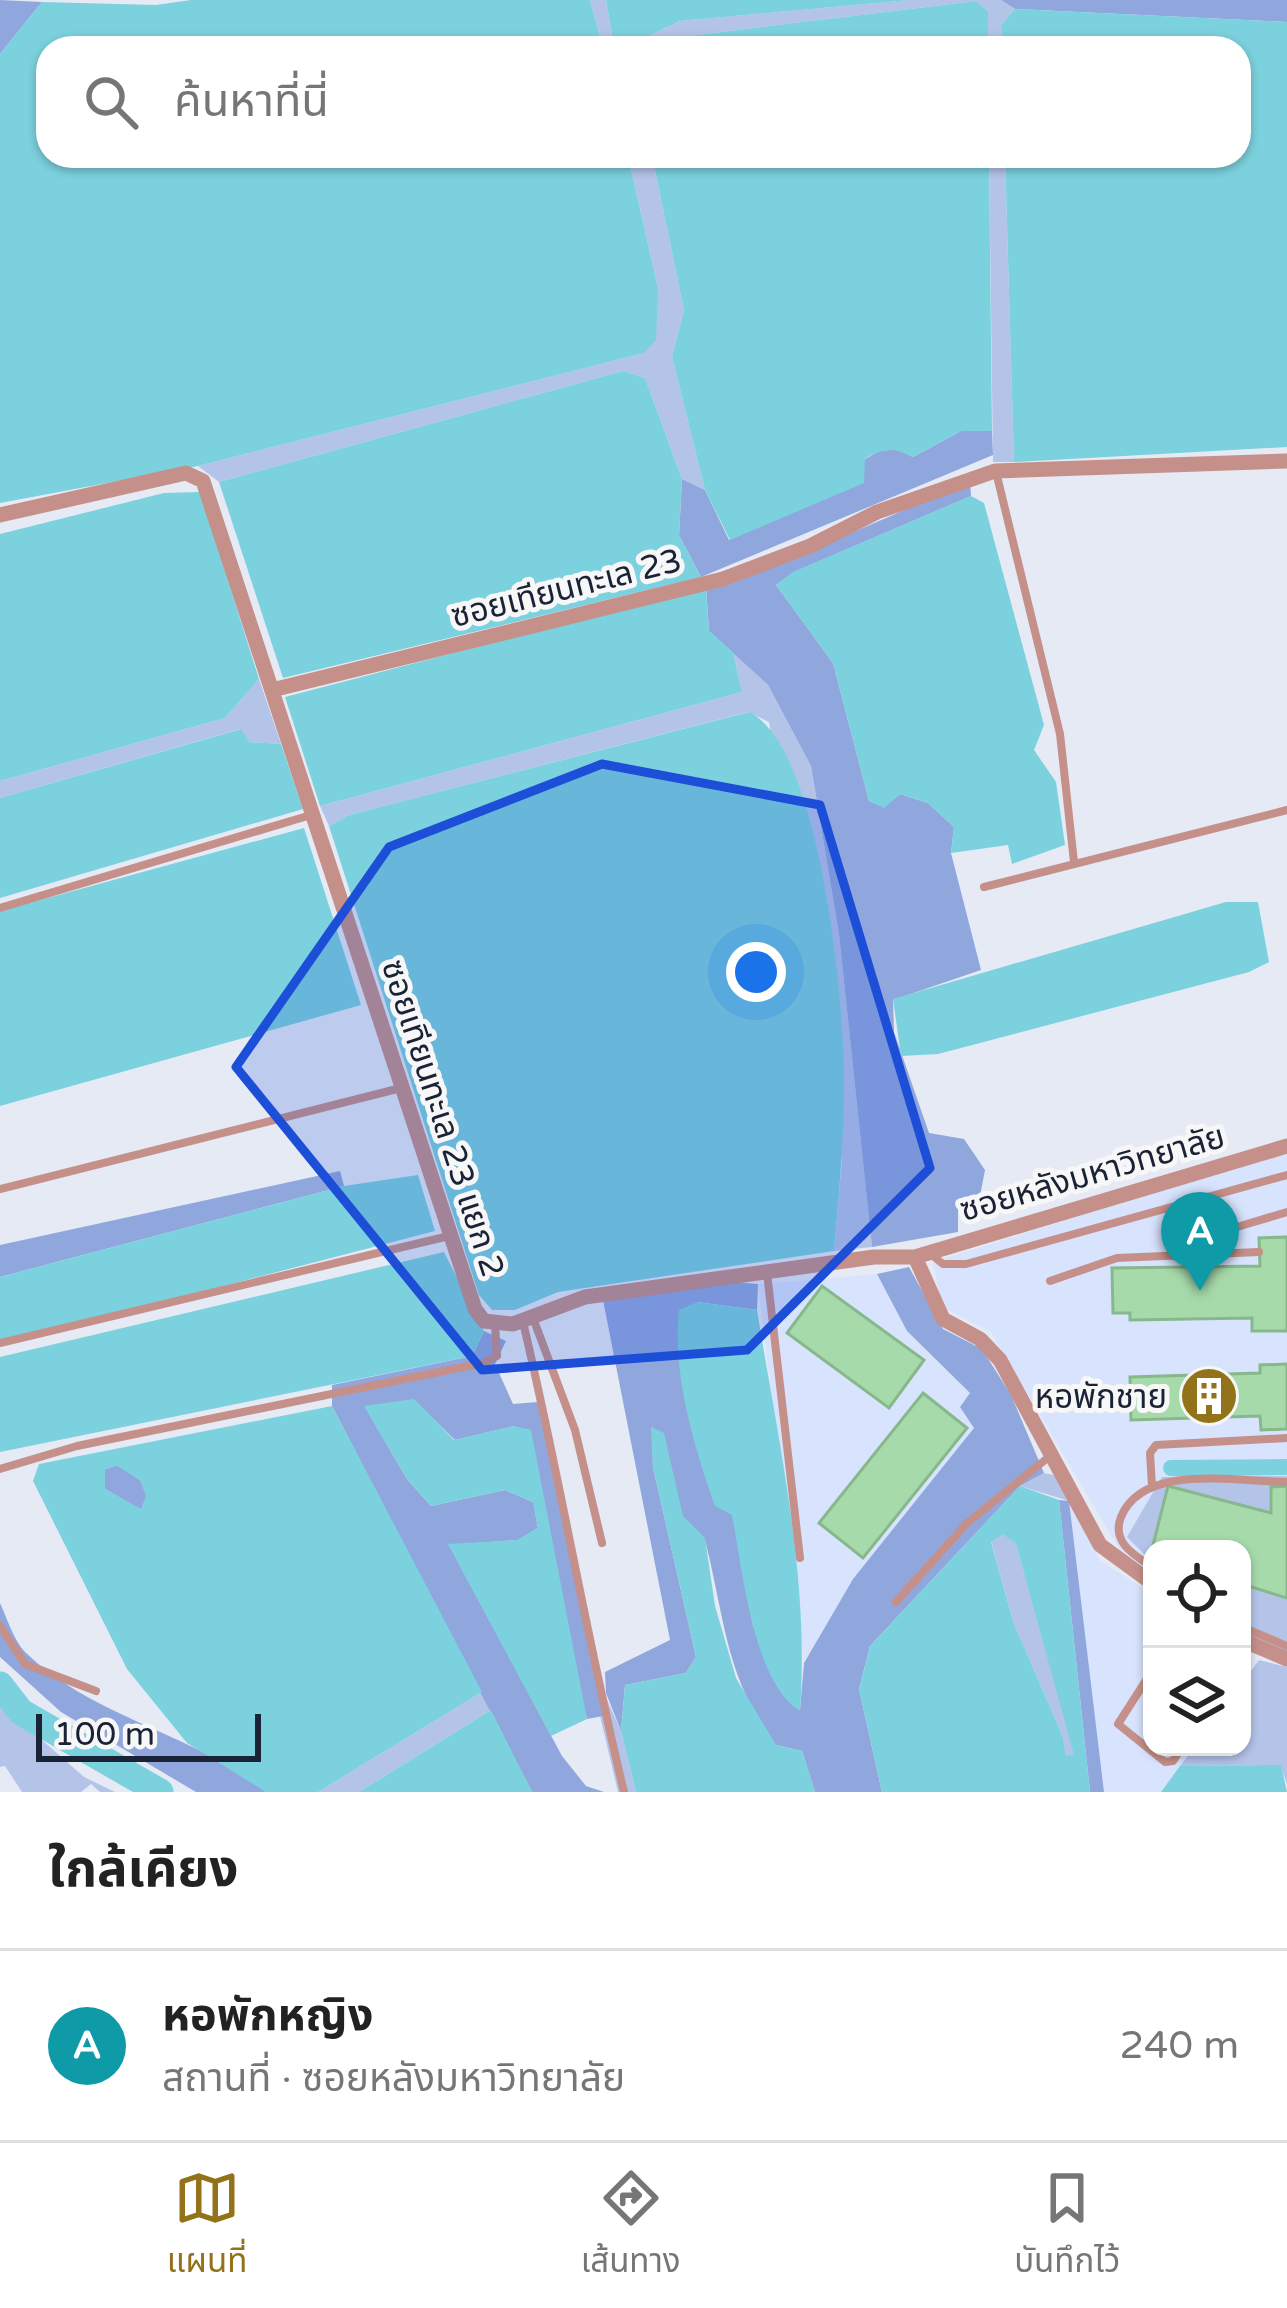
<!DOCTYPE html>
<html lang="th">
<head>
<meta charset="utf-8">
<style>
	:root { --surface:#fff; --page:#f6f6f6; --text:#222; --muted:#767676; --line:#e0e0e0; --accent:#93731a }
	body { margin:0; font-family:"Varela Round","Noto Sans Thai",sans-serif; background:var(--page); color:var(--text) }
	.controls { position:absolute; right:36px; bottom:36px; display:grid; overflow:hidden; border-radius:24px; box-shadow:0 3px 9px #0004 }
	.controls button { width:108px; height:108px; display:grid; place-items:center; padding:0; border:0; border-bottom:3px solid var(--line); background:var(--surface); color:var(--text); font:60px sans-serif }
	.scale { position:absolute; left:36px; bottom:30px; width:225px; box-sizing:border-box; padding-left:12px; border:6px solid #1a2236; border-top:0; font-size:33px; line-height:42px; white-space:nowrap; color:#1a2236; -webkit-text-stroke:9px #f7f7f7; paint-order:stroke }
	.you { position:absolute; left:756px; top:972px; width:42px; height:42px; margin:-30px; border:9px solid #fff; border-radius:50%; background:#1a73e8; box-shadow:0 0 0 18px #1a73e833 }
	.badge { display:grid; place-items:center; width:78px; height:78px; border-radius:50%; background:var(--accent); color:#fff; font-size:39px; font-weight:700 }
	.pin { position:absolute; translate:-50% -99px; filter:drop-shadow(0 3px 6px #0008) }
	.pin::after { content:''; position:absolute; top:63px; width:42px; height:36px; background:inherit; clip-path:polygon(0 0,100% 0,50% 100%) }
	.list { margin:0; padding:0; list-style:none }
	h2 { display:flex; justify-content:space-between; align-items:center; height:156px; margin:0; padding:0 48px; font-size:51px }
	h2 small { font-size:39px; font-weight:400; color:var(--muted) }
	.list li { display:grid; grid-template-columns:78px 1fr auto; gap:36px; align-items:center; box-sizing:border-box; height:192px; padding:0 48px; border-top:3px solid var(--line) }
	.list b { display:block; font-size:45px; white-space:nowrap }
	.list p { margin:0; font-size:39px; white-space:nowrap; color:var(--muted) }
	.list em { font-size:39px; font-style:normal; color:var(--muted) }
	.icon { flex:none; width:66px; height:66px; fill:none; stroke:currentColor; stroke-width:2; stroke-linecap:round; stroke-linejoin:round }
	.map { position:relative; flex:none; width:1287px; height:1792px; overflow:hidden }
	.search { position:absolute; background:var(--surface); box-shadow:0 3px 9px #0004; left:36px; right:36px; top:36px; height:132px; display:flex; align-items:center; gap:30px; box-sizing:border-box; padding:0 42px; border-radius:36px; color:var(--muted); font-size:45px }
	.sheet { height:348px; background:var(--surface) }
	nav { display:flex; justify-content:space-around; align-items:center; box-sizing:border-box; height:168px; border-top:3px solid var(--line); background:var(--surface); font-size:33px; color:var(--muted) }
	nav a { display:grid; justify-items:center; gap:6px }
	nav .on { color:var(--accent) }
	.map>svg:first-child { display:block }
	.built { fill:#d8e3fd }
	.green { fill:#b4c4e9 }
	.forest { fill:#90a7de }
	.water { fill:#7bd1dd; fill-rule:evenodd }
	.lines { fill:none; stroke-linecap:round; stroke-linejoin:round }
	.canal { stroke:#7bd1dd; stroke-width:16 }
	.river { stroke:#7bd1dd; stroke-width:27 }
	.building { fill:#a6daaa; stroke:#87b88b; stroke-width:3 }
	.service { stroke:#c59089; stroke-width:8 }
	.minor { stroke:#c59089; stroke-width:15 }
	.marked { fill:#1d4ed8; fill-opacity:0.2; stroke:#1d4ed8; stroke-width:9; stroke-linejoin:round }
	.labels { text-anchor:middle; stroke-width:10; stroke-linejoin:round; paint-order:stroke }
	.street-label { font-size:33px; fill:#1a2236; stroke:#f7f7f7 }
	.poi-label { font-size:33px; fill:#1a2236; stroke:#f7f7f7; text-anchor:end }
</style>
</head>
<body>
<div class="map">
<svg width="1287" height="1792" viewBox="0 0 1287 1792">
	<rect width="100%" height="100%" fill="#e5eaf5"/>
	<path class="built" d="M1287,1151V1653L1242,1634V1549H1152V1577L1127,1562L991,1332L942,1307L933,1262Z
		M877,1274L907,1331L971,1394L975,1428L853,1579L804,1662L758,1284Z
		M1069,1501L1100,1561L1152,1593V1747H1195L1161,1792H1104Z"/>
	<path class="green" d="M590,0H606L613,40L630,45L680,21L910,0H1001L1015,9L1001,25L1002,48H988V11L976,1L681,37L656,48H603Z
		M628,156H652L684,310L672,357L705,490L682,479L645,378L623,371L219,482L198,466L644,353L658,288Z
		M989,156H1005L1014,462H993Z
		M733,652L768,685L811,766L839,934L872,1247L834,1251L842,1160L769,722L748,712L349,815L329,826L320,806L742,692Z
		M259,679L281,744L249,742L240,729L0,798V781L225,718Z
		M1044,1473L1054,1475L1069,1501L1020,1486Z
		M1287,1476V1652L1268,1648L1242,1629V1549H1152V1562L1127,1537L1162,1477Z
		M1003,1533L1016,1544L1075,1755L1066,1757L1063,1737L1014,1624L991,1541Z
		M1259,1660L1287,1667V1784L1280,1765L1180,1766L1195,1747H1242V1683Z
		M603,1691L621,1731L636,1792H618L600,1716L608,1714Z
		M482,1692L491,1710L359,1792H318Z
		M0,1703L84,1777L115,1792H100L91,1784L81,1792H22L5,1766L0,1767Z"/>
	<path class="forest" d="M0,0L42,2L0,54Z
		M1001,0H1287V22L1015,9Z
		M961,431H992L993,455L701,577L679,535L682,479L705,490L729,540L879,451L897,449L913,457Z
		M970,482L971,496L794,572L776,585L833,663L869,801L884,807L900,794L928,803L954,827L951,853L981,970L893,1000L894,1032L929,1133L964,1139L985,1170L980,1196L958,1201V1232L872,1247L839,934L811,766L768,685L709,631L706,587L781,563Z
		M340,1171L344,1186L0,1277V1245Z
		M909,1267L943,1329L982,1349L1011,1395L1044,1473L1020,1486L870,1646L859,1689L882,1792H815L802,1751L776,1745C726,1680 725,1620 706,1544C702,1531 689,1527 682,1516C667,1492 662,1454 652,1427L653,1467L696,1657L686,1673L625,1685L621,1731L606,1693L605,1672L670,1640L603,1300L733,1282L758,1284L757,1310L697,1302L753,1626L800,1709L804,1663L853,1579L974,1428L960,1407L970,1393L907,1331L877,1274Z
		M484,1331L506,1341L495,1364L513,1404L538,1402L608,1715L587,1719L514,1426L455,1440L414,1400L365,1407L407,1479L431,1506L505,1490L533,1502L538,1528L518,1540L449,1545L562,1756L586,1786L604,1792H532L332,1406V1385L472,1356Z
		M117,1465L140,1480L147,1496L141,1510L105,1489V1469Z
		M1059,1500L1069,1501L1104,1792H1090Z
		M0,1603C7,1618 14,1641 25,1652C93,1718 194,1733 266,1792H196L61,1712L0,1657Z"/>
	<path class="water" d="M191,0H590L603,48H48V156H628L658,288L656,340L644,353L198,466L0,503V54L42,2L156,5Z
		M606,0H910L680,21L630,45L613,40Z
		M976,1L988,11V48H656L681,37Z
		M1015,9L1287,22V447L1014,462L1005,156H1239V48H1002L1001,25Z
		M652,156H989L992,431H961L913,457C894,447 883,448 865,459L864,483L730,540L705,490L672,357L684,310Z
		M623,371L645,378L682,479L679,535L701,577L283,678L219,482Z
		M200,492L259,679L225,718L0,781V534L164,493Z
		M971,496L984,503L1044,725L1034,750L1056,782L1065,845L1012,864L1008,845L951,853L954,827L928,803L900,794L884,808L869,801L833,663L776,585L793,572Z
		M706,587L709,631L733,652L742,692L320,806L285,697Z
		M749,712C821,746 845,1007 844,1085C844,1140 839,1195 834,1251L558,1292L515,1310H492L479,1295L329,826L349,815Z
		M241,729L249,742L281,744L303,809L0,898V798Z
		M304,828L361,1005L0,1106V911Z
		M1226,902H1258L1269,962L1249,972L938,1054L901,1056L893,999Z
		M418,1175L435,1231L0,1344V1277L344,1186Z
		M444,1252L484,1331L472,1356L0,1452V1357Z
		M697,1302L757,1310C778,1440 810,1579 800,1711C753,1683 742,1566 732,1515L715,1506C694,1446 672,1374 679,1310Z
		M414,1399L454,1440L514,1426L531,1430L587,1719L551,1736L448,1544L517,1540L538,1528L533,1502L505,1490L431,1506L407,1479L364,1406Z
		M332,1406L482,1692L318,1792H266L187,1743L127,1669L33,1481L39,1464ZM117,1466L140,1480L146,1496L141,1509L105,1489V1469Z
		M651,1427L664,1433L683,1516L705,1538L715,1606L736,1678L776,1745L802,1751L815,1792H636L621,1731L625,1685L686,1673L696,1657L653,1467Z
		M1020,1486L1059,1500L1090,1792H882L859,1689L870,1646ZM1003,1534L1016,1544L1074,1755L1066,1756L1063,1737L1014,1624L991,1542Z
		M491,1710L532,1792H359Z
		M1281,1765L1287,1792H1161L1180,1766Z"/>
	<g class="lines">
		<path class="canal" d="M1171,1468L1287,1467"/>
		<path class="river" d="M0,1685L21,1712L160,1792"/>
	</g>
	<path class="building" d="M1287,1237V1331H1252V1318L1130,1320V1313H1113L1112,1268L1260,1266L1259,1238Z
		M822,1286L924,1360L889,1408L787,1333Z
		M1287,1364V1429L1261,1430L1260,1416L1131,1420L1130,1377L1260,1373V1365Z
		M923,1393L967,1428L863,1558L819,1523Z
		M1168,1486L1271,1513V1487L1287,1486V1598L1242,1584V1549H1152L1150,1557Z"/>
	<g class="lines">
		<path class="service" d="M996,472L1060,734L1074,862
			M984,887L1287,810
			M0,908L311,815
			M0,1189L401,1088
			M1206,1199L1224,1255
			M1217,1233L1287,1212
			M928,1252L943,1264H966L1287,1175
			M767,1273L800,1558
			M1050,1281L1117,1258L1259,1252
			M533,1318L575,1430L602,1543
			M523,1322C560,1478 586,1636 624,1792
			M0,1343L449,1236
			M0,1469L77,1446L483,1363L497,1356L495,1325
			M1152,1486L1150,1453L1156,1445L1287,1438
			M1152,1567C1134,1555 1111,1542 1121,1517C1143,1462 1240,1482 1287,1482
			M896,1602L967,1523L1050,1456
			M0,1626L25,1664L96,1691
			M1242,1627L1287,1646
			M1152,1671L1118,1724L1165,1762L1173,1761L1182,1747"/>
		<path class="minor" d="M0,515L186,473L203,481L475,1309L484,1321L513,1324L585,1297L874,1257H915
			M272,690L723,579L810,546L877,512L995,471L1287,461
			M915,1257L943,1319L980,1339L1000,1360L1100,1545L1152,1583
			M915,1257L1287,1146
			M1242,1640L1287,1659"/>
	</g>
	<path class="marked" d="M602,764L820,805L930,1168L747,1350L482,1370L236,1067L389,847Z"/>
	<defs>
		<symbol id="building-disc" viewBox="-11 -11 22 22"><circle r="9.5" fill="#93731a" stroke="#f7f7f7"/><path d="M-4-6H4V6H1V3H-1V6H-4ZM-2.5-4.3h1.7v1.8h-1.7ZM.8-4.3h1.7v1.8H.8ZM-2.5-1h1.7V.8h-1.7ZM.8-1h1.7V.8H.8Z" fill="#fff"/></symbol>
	</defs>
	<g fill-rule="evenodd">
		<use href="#building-disc" x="1176" y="1363" width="66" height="66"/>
	</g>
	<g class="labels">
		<g class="street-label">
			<text transform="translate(566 587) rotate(-14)" y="12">ซอยเทียนทะเล 23</text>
			<text transform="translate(444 1118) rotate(72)" y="12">ซอยเทียนทะเล 23 แยก 2</text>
			<text transform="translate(1092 1172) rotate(-16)" y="12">ซอยหลังมหาวิทยาลัย</text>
		</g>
		<g class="poi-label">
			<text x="1167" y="1408">หอพักชาย</text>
		</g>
	</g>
</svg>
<div class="controls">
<button><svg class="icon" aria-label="locate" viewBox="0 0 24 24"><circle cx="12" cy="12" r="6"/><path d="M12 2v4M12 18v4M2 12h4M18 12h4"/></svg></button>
<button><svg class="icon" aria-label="layers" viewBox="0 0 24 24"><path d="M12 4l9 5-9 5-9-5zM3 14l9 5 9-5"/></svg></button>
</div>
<div class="scale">100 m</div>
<div class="you"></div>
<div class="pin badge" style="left:1200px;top:1291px;background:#0f9aa8">A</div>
<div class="search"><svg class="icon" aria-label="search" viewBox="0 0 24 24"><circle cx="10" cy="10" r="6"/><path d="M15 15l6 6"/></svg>ค้นหาที่นี่</div>
</div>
<section class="sheet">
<h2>ใกล้เคียง<small></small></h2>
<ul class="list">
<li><span class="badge" style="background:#0f9aa8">A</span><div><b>หอพักหญิง</b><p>สถานที่ · ซอยหลังมหาวิทยาลัย</p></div><em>240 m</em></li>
</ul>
</section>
<nav>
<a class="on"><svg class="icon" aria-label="map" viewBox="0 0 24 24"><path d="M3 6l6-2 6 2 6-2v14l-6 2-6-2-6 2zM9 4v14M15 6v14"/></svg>แผนที่</a>
<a><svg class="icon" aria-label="directions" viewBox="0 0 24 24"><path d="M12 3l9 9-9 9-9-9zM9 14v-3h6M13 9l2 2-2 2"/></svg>เส้นทาง</a>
<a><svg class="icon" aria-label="saved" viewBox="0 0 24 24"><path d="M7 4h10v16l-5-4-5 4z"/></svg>บันทึกไว้</a>
</nav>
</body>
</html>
